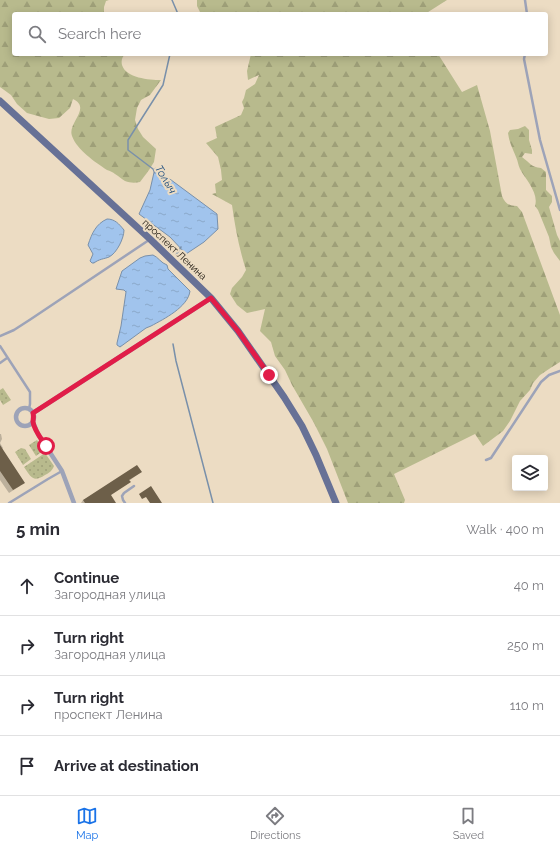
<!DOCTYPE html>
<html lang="en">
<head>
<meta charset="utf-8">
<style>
	:root { --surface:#fff; --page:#f7f7f7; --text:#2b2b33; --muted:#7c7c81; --line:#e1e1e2; --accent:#1a73e8 }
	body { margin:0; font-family:Raleway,sans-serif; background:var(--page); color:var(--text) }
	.controls { position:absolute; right:12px; bottom:12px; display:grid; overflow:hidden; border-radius:4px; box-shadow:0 2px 10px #0003 }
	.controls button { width:36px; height:36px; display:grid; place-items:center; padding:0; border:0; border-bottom:1px solid var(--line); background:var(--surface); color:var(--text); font:20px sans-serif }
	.stop { position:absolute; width:12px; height:12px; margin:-9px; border:3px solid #e11d48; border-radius:50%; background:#fff }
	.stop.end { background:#e11d48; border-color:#fff; box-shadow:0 1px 4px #0008 }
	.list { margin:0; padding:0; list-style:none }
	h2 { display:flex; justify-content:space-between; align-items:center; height:52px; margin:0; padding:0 16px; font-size:17px }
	h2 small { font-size:13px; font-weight:400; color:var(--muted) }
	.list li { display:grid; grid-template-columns:26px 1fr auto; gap:12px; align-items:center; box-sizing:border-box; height:60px; padding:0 16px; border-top:1px solid var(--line) }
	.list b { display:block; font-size:15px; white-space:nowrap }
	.list p { margin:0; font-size:13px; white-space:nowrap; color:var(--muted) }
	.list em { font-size:13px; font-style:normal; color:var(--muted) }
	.icon { flex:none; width:22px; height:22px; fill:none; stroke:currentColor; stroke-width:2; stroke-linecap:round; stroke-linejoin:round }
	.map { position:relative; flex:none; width:560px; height:503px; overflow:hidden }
	.search { position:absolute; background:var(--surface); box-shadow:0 2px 10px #0003; left:12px; right:12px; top:12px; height:44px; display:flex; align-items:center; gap:10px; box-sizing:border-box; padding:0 14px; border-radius:4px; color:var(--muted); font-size:15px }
	.sheet { height:292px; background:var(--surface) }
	nav { display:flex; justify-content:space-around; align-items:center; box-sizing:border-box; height:56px; border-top:1px solid var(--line); background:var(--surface); font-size:11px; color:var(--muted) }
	nav a { display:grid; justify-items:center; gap:2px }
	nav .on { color:var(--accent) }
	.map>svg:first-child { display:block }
	.green { fill:url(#green-dots) }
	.forest { fill:url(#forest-firs) }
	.water { fill:url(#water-ripples); stroke:#7990aa }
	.shadow { fill:#0003 }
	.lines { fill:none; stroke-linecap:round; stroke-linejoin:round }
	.stream { stroke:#7990aa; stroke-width:1.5 }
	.building { fill:#6d5f49 }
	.service { stroke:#9da3b8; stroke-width:2.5 }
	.minor { stroke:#9da3b8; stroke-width:4.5 }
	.primary { stroke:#677196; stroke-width:7 }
	.route { stroke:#e11d48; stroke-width:5 }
	.labels { text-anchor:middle; stroke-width:4; stroke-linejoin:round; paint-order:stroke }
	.street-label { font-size:10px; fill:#1d170f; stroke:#ecdcc3 }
	.water-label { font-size:11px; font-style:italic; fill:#194a7d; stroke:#ecdcc3 }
</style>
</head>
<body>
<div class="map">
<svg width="560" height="503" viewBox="0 0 560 503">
	<defs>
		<pattern id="green-dots" width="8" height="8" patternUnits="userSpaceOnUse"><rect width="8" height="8" fill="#b8ba8d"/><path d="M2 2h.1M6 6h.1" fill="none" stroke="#9e9f78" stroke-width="1.8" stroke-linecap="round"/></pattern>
		<pattern id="forest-firs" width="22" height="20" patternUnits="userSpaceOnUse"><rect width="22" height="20" fill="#b8ba8d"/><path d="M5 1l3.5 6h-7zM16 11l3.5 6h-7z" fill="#9e9f78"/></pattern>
		<pattern id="water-ripples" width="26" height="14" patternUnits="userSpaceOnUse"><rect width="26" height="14" fill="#a1c4ed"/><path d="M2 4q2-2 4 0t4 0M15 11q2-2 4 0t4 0" fill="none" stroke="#8aa8ca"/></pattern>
	</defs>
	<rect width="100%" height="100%" fill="#ecdcc3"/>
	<path class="green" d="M3,388L11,400L3,405L0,400V390Z
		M37,440L44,450L36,456L29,445Z
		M21,448L25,449L31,459L23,465L15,452Z
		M45,453L54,466C52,471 49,473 45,475C33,483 31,477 24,467Z"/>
	<path class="forest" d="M0,0H109L106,1L104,7V14H14V54H125C122,57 121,61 122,65C126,78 149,80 161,80L150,95L141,100L137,108L135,120L138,129L143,137L156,149L154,162L149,170L140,182C135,183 130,183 125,181C121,179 119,176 115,174C113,172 110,171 107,170C95,162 77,150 72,136C67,123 92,108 73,99L70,108L59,118L49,119L27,113L17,104L11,95L0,87Z
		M197,0H447L425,14H201L197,6Z
		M251,54H438L462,92L477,85L490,131L502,196C505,203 508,206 517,206L522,212L560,315V362L552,367L540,375L533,383L530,390L520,401L510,421L503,431L483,446L475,434L394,474L405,500L404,503H348L327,449L314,423L292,385L285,370L275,356L271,342L260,331L265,309L247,313L237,305L230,294L232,288L242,277L246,270C239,248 235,227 232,205L212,194L216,193L215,184L222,180L221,170L218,157L206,143L217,138L215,127L241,115L244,108L242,102L244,98L246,90L255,84L259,75L248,80L247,71Z
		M525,126L529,130V140L532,150V154L525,153L522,157C530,163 531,167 541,168L546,172V190L552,196V202L549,207L557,235L560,241V261L554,253L551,247L549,237L538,210L535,206C539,193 526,180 520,169C518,165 518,161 516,157C513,149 509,142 508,133L510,130L518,129Z"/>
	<path class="water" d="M155,168L217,214L218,229L204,242L186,254L170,237L139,214L150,190Z
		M107,219C115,219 119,224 124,230C124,238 117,253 109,257C104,259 99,259 94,263H92L90,261L93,254L88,245C92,233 96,224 107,219Z
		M153,255C158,257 161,263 167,265L168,269L190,291C188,307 164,319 151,326L146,328L120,347L117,345V343L121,326L126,292L124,290L116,289L122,271L140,258L145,256Z"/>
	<path class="shadow" d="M0,434H1L2,439L0,443Z
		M0,443L3,448L2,449L20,486L9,493L0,480Z
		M141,472L110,495L115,503H81L83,500Z"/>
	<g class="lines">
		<path class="stream" d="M172,0L178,14
			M155,173L153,169L128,150V140L163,85L170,54
			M176,255L181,247
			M173,344L176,361L213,503"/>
	</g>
	<path class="building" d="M0,445L25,483L13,490L0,471Z
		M137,465L142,472L129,480L131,482L111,495L116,503H85L83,500Z
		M151,486L162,503H150L146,497L142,499L139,494Z"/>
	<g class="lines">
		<path class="service" d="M525,0L527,14
			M525,54L524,59L540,140L560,210
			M0,336L14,330L31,319L149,240
			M0,346L30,392V404L29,409
			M0,363L7,358
			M486,460L491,458L541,382L549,375L560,371
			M9,503L48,479L62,471
			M125,503L123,500L122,496L124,493L134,486"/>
		<path class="minor" d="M16 417a9 9 0 1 1 18 0a9 9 0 1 1-18 0Z
			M33,413L211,298
			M33,422L38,434L62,471L74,503"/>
		<path class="primary" d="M0,101L150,239L211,298L238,331L284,397L302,426L316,455L336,503"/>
	</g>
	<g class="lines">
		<path class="route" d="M46,446C42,440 34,430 33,422C33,419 34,417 33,413L211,298L238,331L269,375"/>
	</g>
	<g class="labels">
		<g class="street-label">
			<text transform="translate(175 249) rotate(43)" y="4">проспект Ленина</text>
		</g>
		<g class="water-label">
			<text transform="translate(166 179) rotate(59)" y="4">Толыч</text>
		</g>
	</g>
</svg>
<div class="controls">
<button><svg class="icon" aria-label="layers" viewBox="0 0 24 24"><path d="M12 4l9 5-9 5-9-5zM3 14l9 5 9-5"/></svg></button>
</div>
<div class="stop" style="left:46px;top:446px"></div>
<div class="stop end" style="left:269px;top:375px"></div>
<div class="search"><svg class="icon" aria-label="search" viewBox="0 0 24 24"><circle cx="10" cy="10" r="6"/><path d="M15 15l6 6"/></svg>Search here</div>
</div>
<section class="sheet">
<h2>5 min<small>Walk · 400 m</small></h2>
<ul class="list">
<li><svg class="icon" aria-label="ahead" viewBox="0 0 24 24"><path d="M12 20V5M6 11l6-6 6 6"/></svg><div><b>Continue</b><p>Загородная улица</p></div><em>40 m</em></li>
<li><svg class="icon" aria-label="right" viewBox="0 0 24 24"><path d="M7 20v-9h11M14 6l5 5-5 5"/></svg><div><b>Turn right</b><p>Загородная улица</p></div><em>250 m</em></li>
<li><svg class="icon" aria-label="right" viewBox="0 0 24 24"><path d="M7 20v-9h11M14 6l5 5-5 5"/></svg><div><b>Turn right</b><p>проспект Ленина</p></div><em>110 m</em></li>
<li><svg class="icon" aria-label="arrive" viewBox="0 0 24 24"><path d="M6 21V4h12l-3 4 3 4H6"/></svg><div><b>Arrive at destination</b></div></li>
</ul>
</section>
<nav>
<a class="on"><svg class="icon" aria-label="map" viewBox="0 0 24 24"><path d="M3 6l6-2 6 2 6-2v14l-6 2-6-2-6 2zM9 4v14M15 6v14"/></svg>Map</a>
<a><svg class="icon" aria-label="directions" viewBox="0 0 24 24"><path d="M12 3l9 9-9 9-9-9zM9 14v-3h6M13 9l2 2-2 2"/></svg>Directions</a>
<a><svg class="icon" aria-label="saved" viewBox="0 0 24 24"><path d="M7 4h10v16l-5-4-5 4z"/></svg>Saved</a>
</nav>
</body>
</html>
